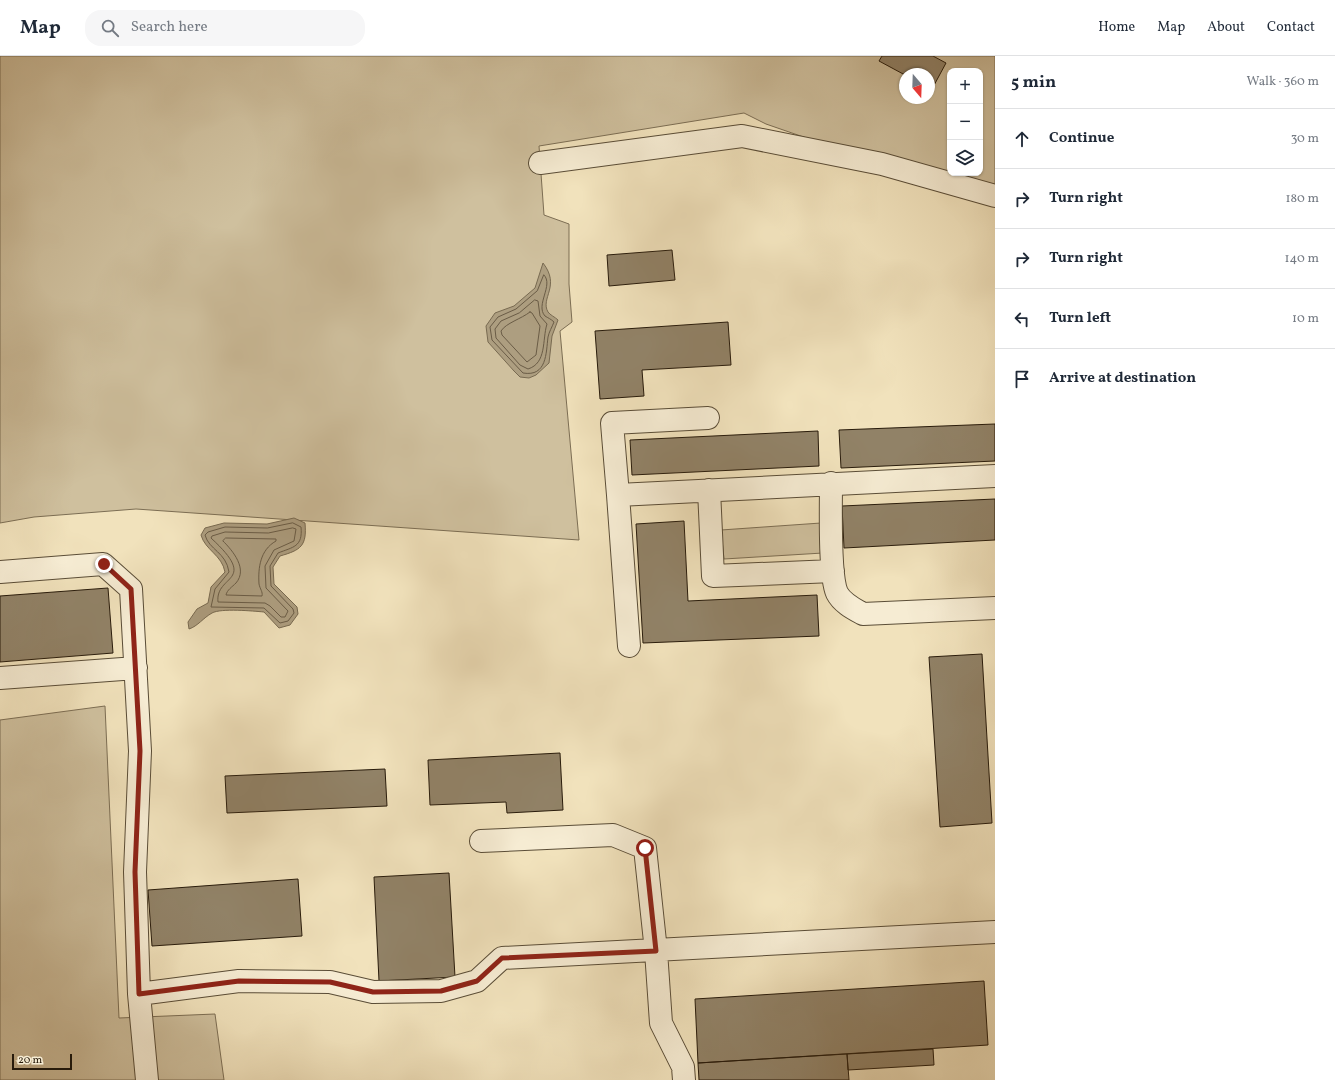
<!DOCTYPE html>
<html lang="en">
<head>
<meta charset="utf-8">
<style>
	:root { --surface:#fff; --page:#f6f6f7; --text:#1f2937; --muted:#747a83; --line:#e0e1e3 }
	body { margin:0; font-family:Vollkorn,serif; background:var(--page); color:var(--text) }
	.controls { position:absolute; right:12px; top:12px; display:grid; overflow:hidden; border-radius:8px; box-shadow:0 1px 3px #0004 }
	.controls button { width:36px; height:36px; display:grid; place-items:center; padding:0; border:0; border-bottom:1px solid var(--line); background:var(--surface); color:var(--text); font:20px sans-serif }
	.compass { position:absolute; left:899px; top:12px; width:36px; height:36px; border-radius:50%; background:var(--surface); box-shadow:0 1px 3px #0004; rotate:161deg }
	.scale { position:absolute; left:12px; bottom:10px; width:60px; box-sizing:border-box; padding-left:4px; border:2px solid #281b0b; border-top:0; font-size:11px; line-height:14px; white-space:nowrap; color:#281b0b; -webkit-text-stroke:3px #f6ecd3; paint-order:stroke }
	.stop { position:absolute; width:12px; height:12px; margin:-9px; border:3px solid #8f2418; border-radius:50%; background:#fff }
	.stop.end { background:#8f2418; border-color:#fff; box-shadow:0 1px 4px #0008 }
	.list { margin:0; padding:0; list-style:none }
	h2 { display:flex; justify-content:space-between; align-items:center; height:52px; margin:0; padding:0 16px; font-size:17px }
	h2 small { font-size:13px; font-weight:400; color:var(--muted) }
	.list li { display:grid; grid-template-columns:26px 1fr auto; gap:12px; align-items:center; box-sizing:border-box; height:60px; padding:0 16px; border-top:1px solid var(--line) }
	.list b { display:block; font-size:15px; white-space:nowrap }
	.list em { font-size:13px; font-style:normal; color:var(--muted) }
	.icon { flex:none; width:22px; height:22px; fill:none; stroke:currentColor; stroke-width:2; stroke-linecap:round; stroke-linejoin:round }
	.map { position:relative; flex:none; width:995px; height:1024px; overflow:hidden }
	header { display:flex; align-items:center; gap:24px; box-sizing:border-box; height:56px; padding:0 20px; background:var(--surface); border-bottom:1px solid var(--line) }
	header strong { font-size:19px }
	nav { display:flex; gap:22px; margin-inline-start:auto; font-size:14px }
	.search { width:280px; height:36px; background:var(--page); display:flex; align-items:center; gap:10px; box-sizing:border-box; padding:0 14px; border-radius:16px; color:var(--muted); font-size:15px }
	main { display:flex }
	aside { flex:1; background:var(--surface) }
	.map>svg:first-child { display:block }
	.green { fill:#cfc09e; stroke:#7c6e54; fill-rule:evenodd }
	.water { fill:#ad9e80; stroke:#786a51 }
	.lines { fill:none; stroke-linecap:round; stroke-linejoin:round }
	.shore { stroke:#6a5c46; stroke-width:1 }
	.building { fill:#918267; stroke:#281b0b }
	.minor-casing { stroke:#5a4d37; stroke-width:24 }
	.minor { stroke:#f6ecd3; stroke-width:22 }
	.route { stroke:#8f2418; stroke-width:5 }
</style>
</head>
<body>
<header>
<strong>Map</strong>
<div class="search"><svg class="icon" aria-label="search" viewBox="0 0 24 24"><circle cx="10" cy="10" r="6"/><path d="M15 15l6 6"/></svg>Search here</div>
<nav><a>Home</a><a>Map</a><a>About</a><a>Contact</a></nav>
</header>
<main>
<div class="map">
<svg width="995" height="1024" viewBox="0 0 995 1024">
	<rect width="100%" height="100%" fill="#f1e2bc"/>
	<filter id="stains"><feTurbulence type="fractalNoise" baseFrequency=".005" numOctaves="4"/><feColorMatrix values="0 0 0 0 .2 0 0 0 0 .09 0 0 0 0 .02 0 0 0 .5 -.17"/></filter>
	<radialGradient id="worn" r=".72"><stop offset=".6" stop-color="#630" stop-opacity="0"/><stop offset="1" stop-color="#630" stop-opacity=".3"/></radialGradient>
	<path class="green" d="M0,0H995V140L867,103L766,68L744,57L539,90L544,159L569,168V228L572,266L560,275L579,484L136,453L34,461L0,467ZM950,15H980V117H950ZM905,18H929V42H905Z
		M821,467L823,497L724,503L721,474Z
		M105,650L119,962L215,958L224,1024H0V664Z"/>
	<path class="water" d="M543,207C561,230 540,242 548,256C550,259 555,261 558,264L552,280L549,307L536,319L529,322L520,321L514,315L488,286L486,270L495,257L514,250L535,232Z
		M294,462L305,467C307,490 301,494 280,500L273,511L274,528L297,551L298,558L290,569L279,572L264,556C253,555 221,552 212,557C203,562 198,570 189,573L188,566L197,553L208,547L211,531L225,516C222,499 205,494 201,479L205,472L224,467L267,468Z"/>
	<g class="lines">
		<path class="shore" d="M544,219C554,229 535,249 545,260C548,262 551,263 554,266C552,271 549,276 548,281C546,297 547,321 523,317L492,284L490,271L498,261L516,253L537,235Z
			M535,244L538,245L540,260L547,268C542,284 547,307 528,313L520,309L496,282L495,273L501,265L519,257Z
			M530,256L532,257L540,270L536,299L527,306L502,279L501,275C506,267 521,263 530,256Z
			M293,467L301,471C303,491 293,491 278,497L270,510L271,530L293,553L294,557L288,565L280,567L264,552L211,551L215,533L229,516C226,496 209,494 205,479L208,476L225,471L267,472Z
			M293,472L296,473L294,485L274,494L265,510L266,532L288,555L285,561H281L270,550L265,547L218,546C215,518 260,527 211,482L212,480L225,476L268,477Z
			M226,482L276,483V485C260,494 258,512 259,528C260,533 263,536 262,540L226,539C227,534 232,531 236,527C248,513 233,495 223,485Z"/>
	</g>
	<path class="building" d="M882,0H933L946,7L932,33L929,31V18L905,19L879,5Z
		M672,194L675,224L609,230L607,199Z
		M728,266L731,309L642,314L644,340L600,343L595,275Z
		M995,368V405L841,412L839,374Z
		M818,375L819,410L632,419L630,384Z
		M995,443V484L844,492L842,450Z
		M684,465L688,545L817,539L819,580L643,587L636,468Z
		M108,532L113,597L0,606V540Z
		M982,598L992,767L940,771L929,601Z
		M560,697L563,754L507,757L506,746L430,749L428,704Z
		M385,713L387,750L227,757L225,720Z
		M449,817L455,921L379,925L374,821Z
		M298,823L302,880L152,890L148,834Z
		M984,925L988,989L698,1007L695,943Z
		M933,993L934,1009L848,1014L847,998Z
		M847,998L849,1024H699L698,1007Z"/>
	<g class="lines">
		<defs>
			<path id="minor" d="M540,107L742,80L882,108L995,140
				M708,362L612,367L618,439L995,420
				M831,427C831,450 829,519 837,537C842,547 854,553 863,558L995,552
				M709,434L713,520L833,515
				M618,439L629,590
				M0,516L103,508L131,533L140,695L135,816L139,938L147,1024
				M0,622L136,612
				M481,785L613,779L645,792L656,895L661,967L683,1011L684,1024
				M139,938L239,925L330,926L373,936L441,935L477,925L502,902L995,876"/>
		</defs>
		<use href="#minor" class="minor-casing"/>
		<use href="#minor" class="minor"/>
	</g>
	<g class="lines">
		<path class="route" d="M104,508L131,533L140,695L135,816L139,938L239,925L330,926L373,936L441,935L477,925L502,902L656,895L645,792"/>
	</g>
	<rect width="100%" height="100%" filter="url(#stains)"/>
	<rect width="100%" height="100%" fill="url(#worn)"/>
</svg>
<div class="controls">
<button>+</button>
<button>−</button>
<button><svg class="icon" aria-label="layers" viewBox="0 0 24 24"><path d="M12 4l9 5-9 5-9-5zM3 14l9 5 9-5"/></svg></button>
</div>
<svg class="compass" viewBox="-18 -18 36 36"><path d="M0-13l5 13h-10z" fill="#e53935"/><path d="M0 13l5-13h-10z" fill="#747a83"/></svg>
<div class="scale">20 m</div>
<div class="stop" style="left:645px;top:792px"></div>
<div class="stop end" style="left:104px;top:508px"></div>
</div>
<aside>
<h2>5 min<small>Walk · 360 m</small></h2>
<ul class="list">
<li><svg class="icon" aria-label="ahead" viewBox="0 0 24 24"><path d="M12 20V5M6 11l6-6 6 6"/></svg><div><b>Continue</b></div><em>30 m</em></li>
<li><svg class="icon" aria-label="right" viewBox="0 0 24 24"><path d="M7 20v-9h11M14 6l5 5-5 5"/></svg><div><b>Turn right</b></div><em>180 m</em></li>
<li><svg class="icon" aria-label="right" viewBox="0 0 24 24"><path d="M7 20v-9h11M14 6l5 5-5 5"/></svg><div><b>Turn right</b></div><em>140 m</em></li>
<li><svg class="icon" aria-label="left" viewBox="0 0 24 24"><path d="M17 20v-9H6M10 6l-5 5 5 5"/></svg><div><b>Turn left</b></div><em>10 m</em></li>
<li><svg class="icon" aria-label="arrive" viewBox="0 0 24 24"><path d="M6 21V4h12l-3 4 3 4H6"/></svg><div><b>Arrive at destination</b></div></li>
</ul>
</aside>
</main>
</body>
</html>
